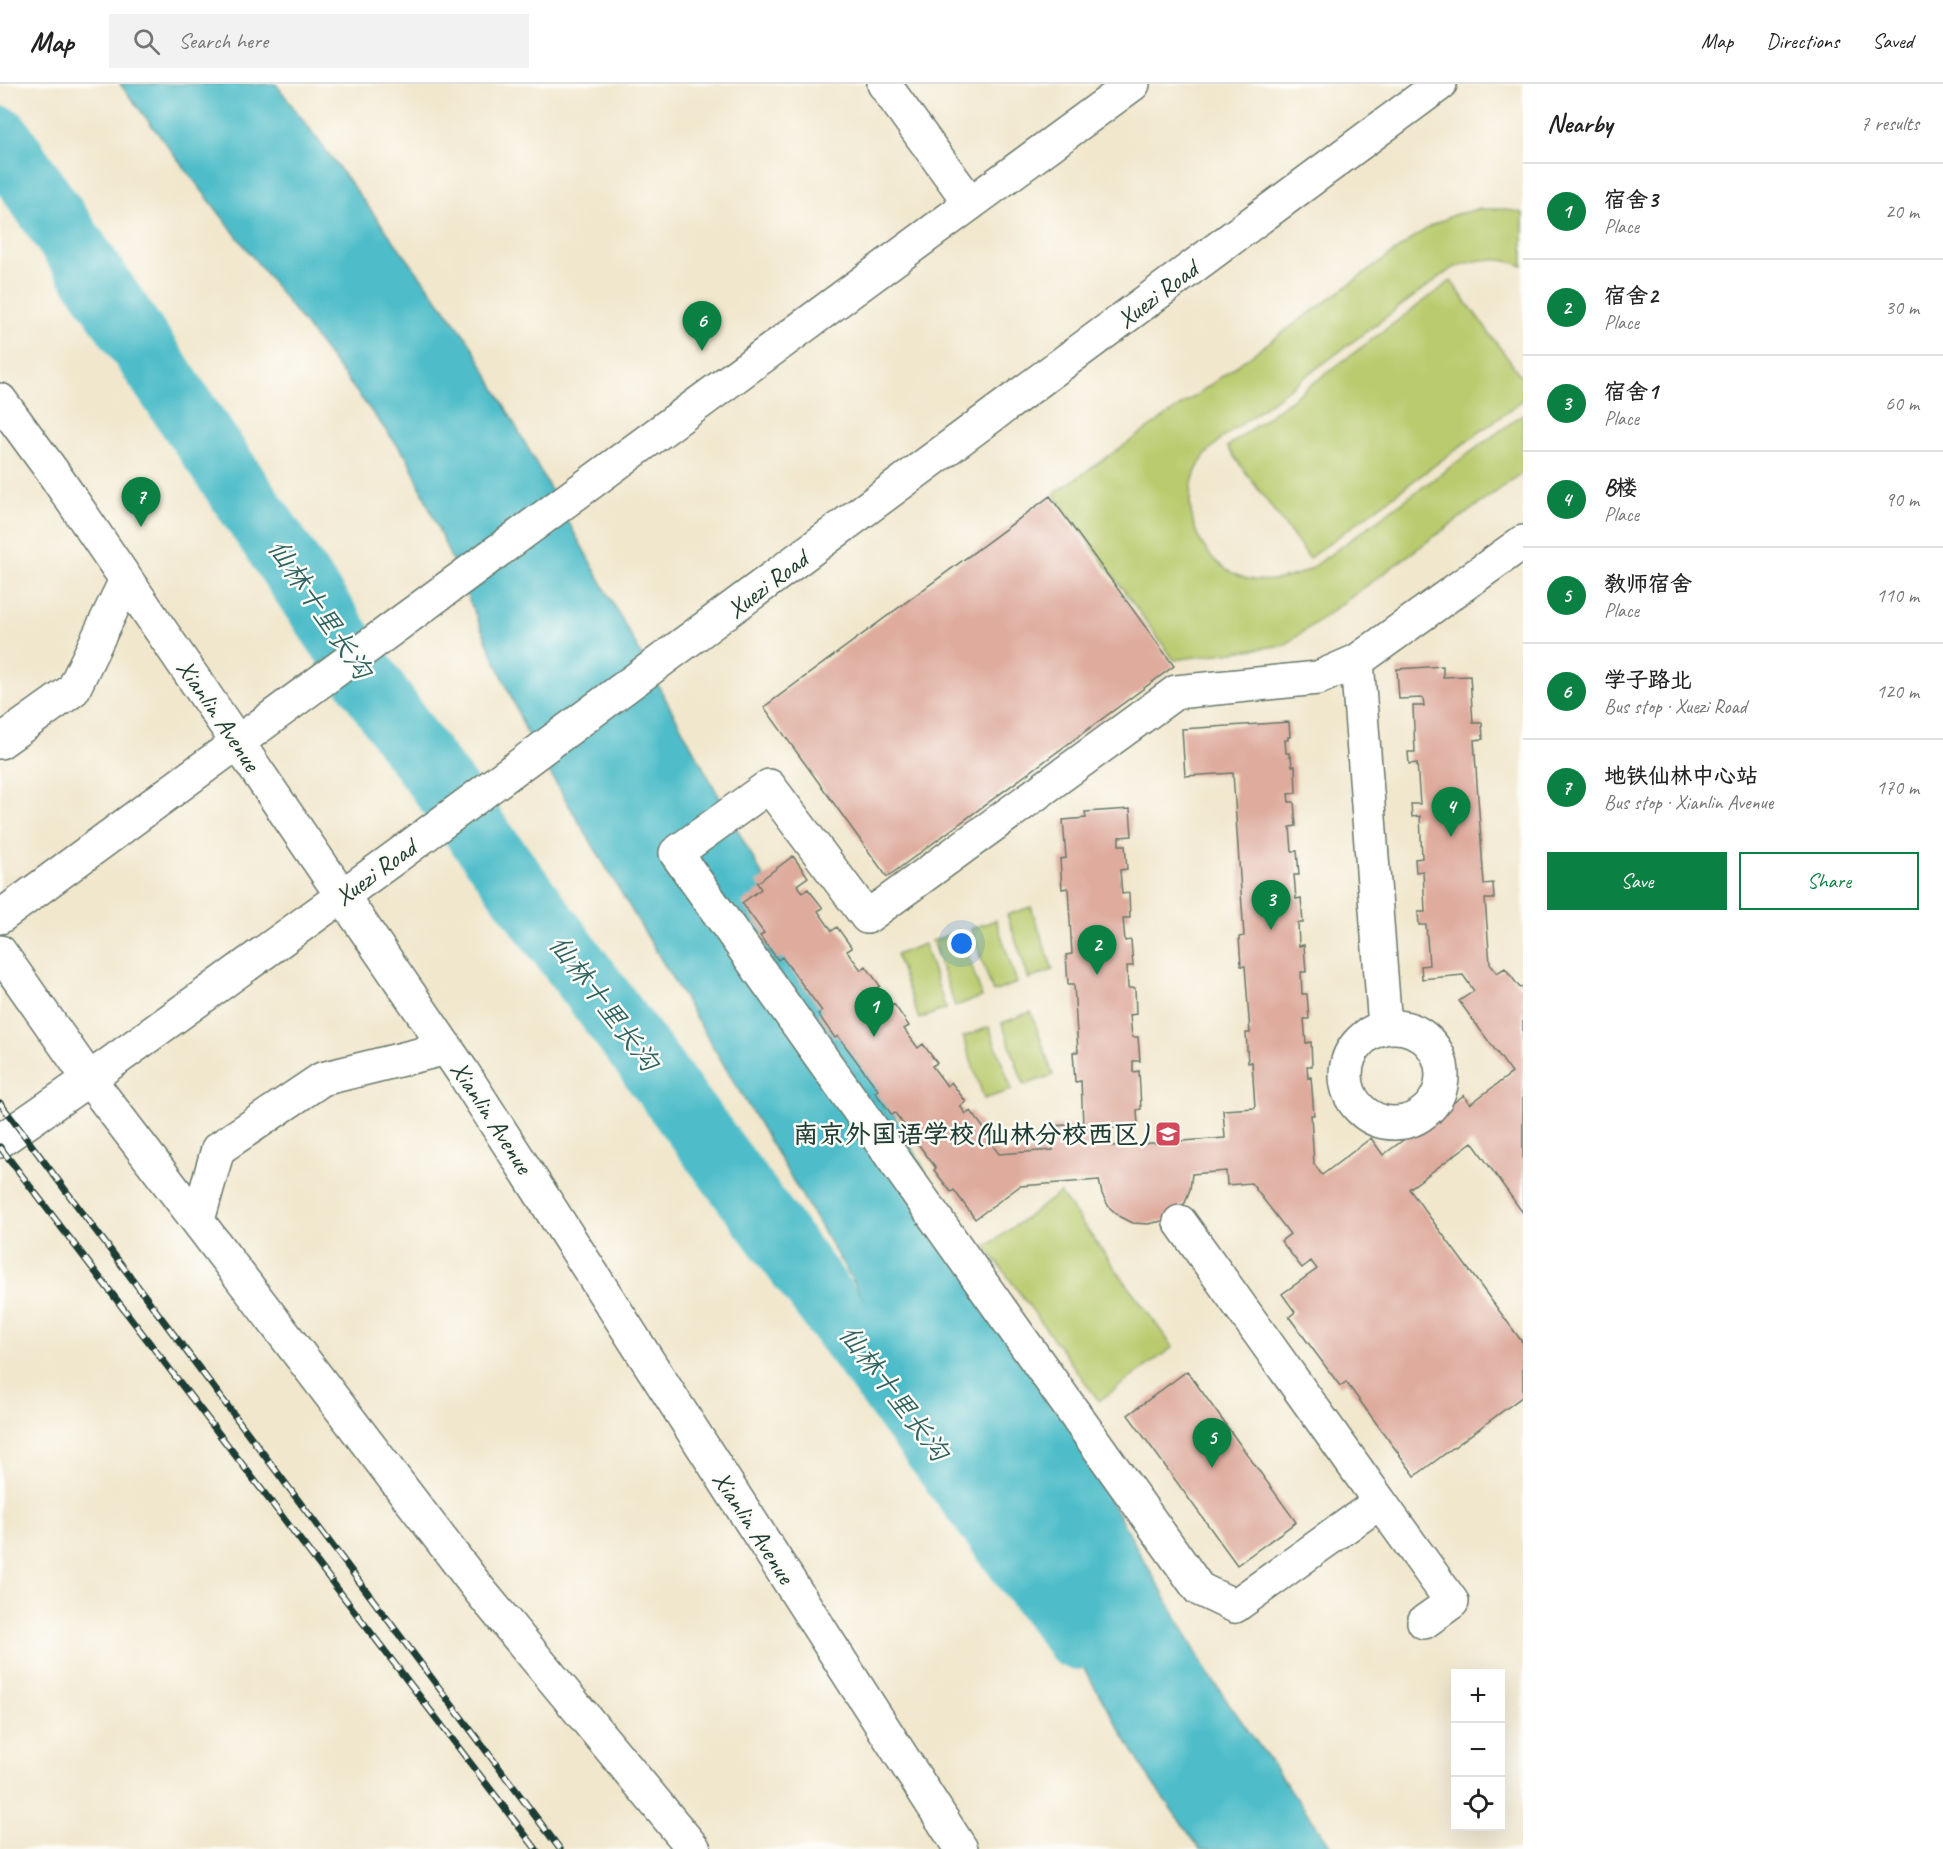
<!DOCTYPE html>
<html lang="en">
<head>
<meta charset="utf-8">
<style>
	:root { --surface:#fff; --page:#f2f2f2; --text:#222; --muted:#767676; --line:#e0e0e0; --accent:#0b8043 }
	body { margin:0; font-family:Caveat,"LXGW WenKai TC",sans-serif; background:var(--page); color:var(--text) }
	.controls { position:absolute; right:18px; bottom:18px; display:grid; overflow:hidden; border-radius:0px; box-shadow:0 6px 24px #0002 }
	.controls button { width:54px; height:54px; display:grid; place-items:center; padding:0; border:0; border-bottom:2px solid var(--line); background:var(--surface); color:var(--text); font:30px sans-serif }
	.you { position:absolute; left:962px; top:860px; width:21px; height:21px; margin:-15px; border:4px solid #fff; border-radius:50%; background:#1a73e8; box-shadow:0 0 0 9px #1a73e833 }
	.badge { display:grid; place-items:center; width:39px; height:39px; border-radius:50%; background:var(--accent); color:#fff; font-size:20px; font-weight:700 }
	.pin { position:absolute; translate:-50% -50px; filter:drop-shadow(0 2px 3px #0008) }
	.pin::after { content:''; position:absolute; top:32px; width:21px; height:18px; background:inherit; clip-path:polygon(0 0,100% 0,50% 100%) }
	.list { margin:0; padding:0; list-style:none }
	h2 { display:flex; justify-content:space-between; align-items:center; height:78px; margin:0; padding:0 24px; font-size:26px }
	h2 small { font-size:20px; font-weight:400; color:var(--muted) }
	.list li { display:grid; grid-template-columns:39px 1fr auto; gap:18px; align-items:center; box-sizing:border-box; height:96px; padding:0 24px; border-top:2px solid var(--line) }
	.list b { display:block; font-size:22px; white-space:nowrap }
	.list p { margin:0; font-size:20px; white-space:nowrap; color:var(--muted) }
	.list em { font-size:20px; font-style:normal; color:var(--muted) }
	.actions { display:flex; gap:12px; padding:18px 24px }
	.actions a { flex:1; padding:14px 0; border:2px solid var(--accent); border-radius:0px; text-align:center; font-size:21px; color:var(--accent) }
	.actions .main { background:var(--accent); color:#fff }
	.icon { flex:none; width:33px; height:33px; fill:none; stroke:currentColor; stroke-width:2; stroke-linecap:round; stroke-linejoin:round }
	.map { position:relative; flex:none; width:1523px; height:1765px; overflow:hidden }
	header { display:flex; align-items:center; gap:36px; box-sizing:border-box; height:84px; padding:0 30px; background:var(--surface); border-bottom:2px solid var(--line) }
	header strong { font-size:28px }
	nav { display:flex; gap:33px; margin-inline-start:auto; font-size:21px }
	.search { width:420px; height:54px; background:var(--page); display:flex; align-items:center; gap:15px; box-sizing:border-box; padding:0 21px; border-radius:0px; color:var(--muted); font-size:22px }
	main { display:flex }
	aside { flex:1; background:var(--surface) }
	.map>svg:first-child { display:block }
	.green { fill:#b9cb6e; stroke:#6c8451; stroke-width:1.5 }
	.water { fill:#4fbdc9; stroke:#377d7e; stroke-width:1.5 }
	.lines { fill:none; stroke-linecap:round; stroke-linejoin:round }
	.river { stroke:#4fbdc9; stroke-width:64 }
	.building { fill:#deab9d }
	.minor-casing { stroke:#68786a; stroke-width:36 }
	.major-casing { stroke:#68786a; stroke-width:36 }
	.minor { stroke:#fff; stroke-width:33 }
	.major { stroke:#fff; stroke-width:33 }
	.rail-casing { stroke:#1f3d34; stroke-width:7 }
	.rail { stroke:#fdfcf7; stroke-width:4.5; stroke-dasharray:14; stroke-linecap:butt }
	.labels { text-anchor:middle; stroke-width:5; stroke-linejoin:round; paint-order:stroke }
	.street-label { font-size:26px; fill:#1f3d34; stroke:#fdfcf7 }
	.poi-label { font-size:26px; font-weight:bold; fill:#1f3d34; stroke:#fdfcf7; text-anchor:end }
	.water-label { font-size:27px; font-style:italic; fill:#2d6361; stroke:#fdfcf7 }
</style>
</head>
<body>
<header>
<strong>Map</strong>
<div class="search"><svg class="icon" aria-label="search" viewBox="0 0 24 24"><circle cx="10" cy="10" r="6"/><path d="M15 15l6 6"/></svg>Search here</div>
<nav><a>Map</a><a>Directions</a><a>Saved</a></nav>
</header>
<main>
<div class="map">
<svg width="1523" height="1765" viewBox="0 0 1523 1765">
	<rect width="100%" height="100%" fill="#fdfcf7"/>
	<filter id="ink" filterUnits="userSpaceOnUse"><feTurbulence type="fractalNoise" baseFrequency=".0167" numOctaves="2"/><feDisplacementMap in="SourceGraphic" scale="12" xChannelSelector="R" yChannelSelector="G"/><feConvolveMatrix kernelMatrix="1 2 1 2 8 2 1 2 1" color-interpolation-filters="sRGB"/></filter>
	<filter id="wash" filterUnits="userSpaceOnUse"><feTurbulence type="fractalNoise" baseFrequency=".008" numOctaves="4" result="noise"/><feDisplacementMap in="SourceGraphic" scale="24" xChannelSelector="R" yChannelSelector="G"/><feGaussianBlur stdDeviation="1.35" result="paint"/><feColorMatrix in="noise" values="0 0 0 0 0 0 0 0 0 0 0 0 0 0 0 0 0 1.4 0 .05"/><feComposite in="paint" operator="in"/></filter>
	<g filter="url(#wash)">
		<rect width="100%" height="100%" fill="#f1e7cd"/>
		<path class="green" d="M1479,125H1505L1523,129V182C1498,171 1475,175 1451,185L1221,355C1211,365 1201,374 1196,387C1177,432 1206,490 1255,496C1275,498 1291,494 1309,486L1523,330V388L1285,561L1174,576L1054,410L1192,314L1429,143L1453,131Z
			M1451,197L1523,295V316L1309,474L1227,363Z
			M1031,823L1053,886L1029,895L1007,831Z
			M996,836L1017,899L993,908L971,845Z
			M960,847L982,913L955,922L932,857Z
			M924,860L946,925L919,935L896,871Z
			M1031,928L1053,991L1024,1001L1002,939Z
			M989,943L1012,1006L984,1015L963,953Z
			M1060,1109L1173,1263L1099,1317L986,1163Z"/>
		<path class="water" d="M120,0H276L469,257L944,1122L1210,1593L1333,1765H1200L1149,1694L529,654L408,375Z"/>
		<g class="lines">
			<path class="river" d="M0,54L407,654L1076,1554"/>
		</g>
		<g id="blocks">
			<path class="building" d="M1050,412L1174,582L887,793L764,623Z
				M1443,582V593L1470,592L1473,639H1482L1483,655L1474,656L1484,800L1493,799L1494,815H1485L1490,880L1497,889L1505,884L1520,904L1523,902V1129L1472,1058L1409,1105L1523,1259V1312L1415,1392L1346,1298L1340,1302L1289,1233L1295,1228L1282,1210L1317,1185L1311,1177L1302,1184L1281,1157L1290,1150L1251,1099L1227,1101L1226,1087L1192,1090L1190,1105L1185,1119L1175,1129L1162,1137L1148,1140L1133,1139L1120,1133L1109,1123L1102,1110L1099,1096L1020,1102L975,1135L954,1106L951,1108L934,1086L936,1084L895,1029L892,1031L875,1008L878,1006L838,952L835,954L818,930L822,927L782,873L778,876L760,852L764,849L742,819L761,805L757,799L793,772L808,793L797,801L803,808L808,805L823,824L818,827L832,847L837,843L852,864L847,867L861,886L866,882L880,902L875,905L889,924L894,920L909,942L904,945L918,964L923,960L937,979L932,982L947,1002L951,998L966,1018L960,1022L966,1030L971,1027L993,1057L990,1058L999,1070L1053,1066L1052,1042L1083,1040L1081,997L1075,998L1073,968H1078L1074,900H1068L1066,871L1072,870L1068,804L1062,805L1060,775L1066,774L1063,736L1086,734L1085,728L1130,725L1132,752L1119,753V761H1125L1127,785L1120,786L1122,810L1129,809L1130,834H1123L1125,857L1131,856L1133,882H1127L1128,904H1135L1136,930L1130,931L1132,953H1138L1140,977H1133V988L1139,987L1141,1025L1137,1026L1138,1042L1110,1044L1111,1062L1225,1054L1223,1026L1255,1024L1252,978L1248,979L1246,949H1250L1245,882H1241L1239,853L1244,852L1233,689L1185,692L1182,645L1289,638L1290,653H1288V656H1285L1286,669H1289V672H1291L1292,682H1295L1296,709L1288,710L1289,718H1294L1296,742L1290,743L1292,767H1297L1299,791H1294L1296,815L1301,814L1303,839H1298L1299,862L1304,861L1306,888H1301L1302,910H1307L1309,935H1304L1306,959L1311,958L1312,982H1307L1308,994L1311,993L1314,1031H1311L1314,1080L1322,1091L1371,1054L1383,1071L1464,1011L1470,1020L1512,989L1459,917L1474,907L1463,891L1422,895L1421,882L1429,881L1426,841H1419L1418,828H1425L1423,787L1416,788L1415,775L1422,774L1420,732L1412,733L1411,720H1420L1417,679L1409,680L1408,668H1415L1413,622H1424L1423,614L1399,615L1397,585Z
				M1187,1287L1296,1438L1237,1481L1128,1331Z"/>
		</g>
	</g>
	<g filter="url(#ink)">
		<use href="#blocks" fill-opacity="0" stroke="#68786a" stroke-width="1.5"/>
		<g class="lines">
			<defs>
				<path id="minor" d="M884,0L970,119
					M1357,577L1318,594L1176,608L867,833L769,702L676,769L1199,1505L1235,1522L1380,1418L1452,1518L1424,1538
					M1346 991a48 48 0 1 1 96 0a48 48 0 1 1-96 0Z
					M1385,943L1357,577L1523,458
					M1180,1138L1380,1418"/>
				<path id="major" d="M0,316L52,387L462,987L961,1765
					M0,658L73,606L126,496
					M0,833L1133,0
					M0,868L89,995L481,1508L694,1765
					M0,1057L89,995L393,775L1440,0
					M198,1136L218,1065L322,995L447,964"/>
			</defs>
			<use href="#minor" class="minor-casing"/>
			<use href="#major" class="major-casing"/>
			<use href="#minor" class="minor"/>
			<use href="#major" class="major"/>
			<defs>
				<path id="rail" d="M0,1019L560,1765
					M0,1063L536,1765"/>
			</defs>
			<use href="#rail" class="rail-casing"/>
			<use href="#rail" class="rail"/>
		</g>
	</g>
	<defs>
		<symbol id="school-square" viewBox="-11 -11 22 22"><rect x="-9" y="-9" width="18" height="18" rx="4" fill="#d1495b" stroke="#fdfcf7"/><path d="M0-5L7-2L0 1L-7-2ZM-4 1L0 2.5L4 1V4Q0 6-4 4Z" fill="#fff"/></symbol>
	</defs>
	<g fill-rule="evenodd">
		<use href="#school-square" x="1153" y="1035" width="30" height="30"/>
	</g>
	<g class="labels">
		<g class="street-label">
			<text transform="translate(1157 210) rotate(-37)" y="9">Xuezi Road</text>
			<text transform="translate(767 500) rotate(-37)" y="9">Xuezi Road</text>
			<text transform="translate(219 631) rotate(56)" y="9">Xianlin Avenue</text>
			<text transform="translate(375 788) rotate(-36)" y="9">Xuezi Road</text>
			<text transform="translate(492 1033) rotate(57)" y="9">Xianlin Avenue</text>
			<text transform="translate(754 1443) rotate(57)" y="9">Xianlin Avenue</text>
		</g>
		<g class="poi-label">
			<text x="1148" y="1059">南京外国语学校(仙林分校西区)</text>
		</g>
		<g class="water-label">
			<text transform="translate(320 525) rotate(56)" y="9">仙林十里长沟</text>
			<text transform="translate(604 919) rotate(53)" y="9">仙林十里长沟</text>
			<text transform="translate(894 1309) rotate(53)" y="9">仙林十里长沟</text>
		</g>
	</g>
</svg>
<div class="controls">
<button>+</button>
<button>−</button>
<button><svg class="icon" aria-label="locate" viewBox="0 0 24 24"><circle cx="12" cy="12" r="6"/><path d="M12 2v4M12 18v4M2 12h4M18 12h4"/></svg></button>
</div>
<div class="you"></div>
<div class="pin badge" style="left:874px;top:953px">1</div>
<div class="pin badge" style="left:1097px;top:891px">2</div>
<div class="pin badge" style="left:1271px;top:846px">3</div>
<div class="pin badge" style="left:1451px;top:753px">4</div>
<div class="pin badge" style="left:1212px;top:1384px">5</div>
<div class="pin badge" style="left:702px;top:267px">6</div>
<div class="pin badge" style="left:141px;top:443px">7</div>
</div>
<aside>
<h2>Nearby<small>7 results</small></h2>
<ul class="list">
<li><span class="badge">1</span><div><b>宿舍3</b><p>Place</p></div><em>20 m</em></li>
<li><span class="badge">2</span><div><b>宿舍2</b><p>Place</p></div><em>30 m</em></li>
<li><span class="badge">3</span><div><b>宿舍1</b><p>Place</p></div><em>60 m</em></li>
<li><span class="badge">4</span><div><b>B楼</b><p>Place</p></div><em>90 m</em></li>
<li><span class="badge">5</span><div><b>教师宿舍</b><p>Place</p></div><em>110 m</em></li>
<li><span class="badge">6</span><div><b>学子路北</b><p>Bus stop · Xuezi Road</p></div><em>120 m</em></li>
<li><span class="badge">7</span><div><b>地铁仙林中心站</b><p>Bus stop · Xianlin Avenue</p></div><em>170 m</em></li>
</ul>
<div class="actions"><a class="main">Save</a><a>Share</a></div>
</aside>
</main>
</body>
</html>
